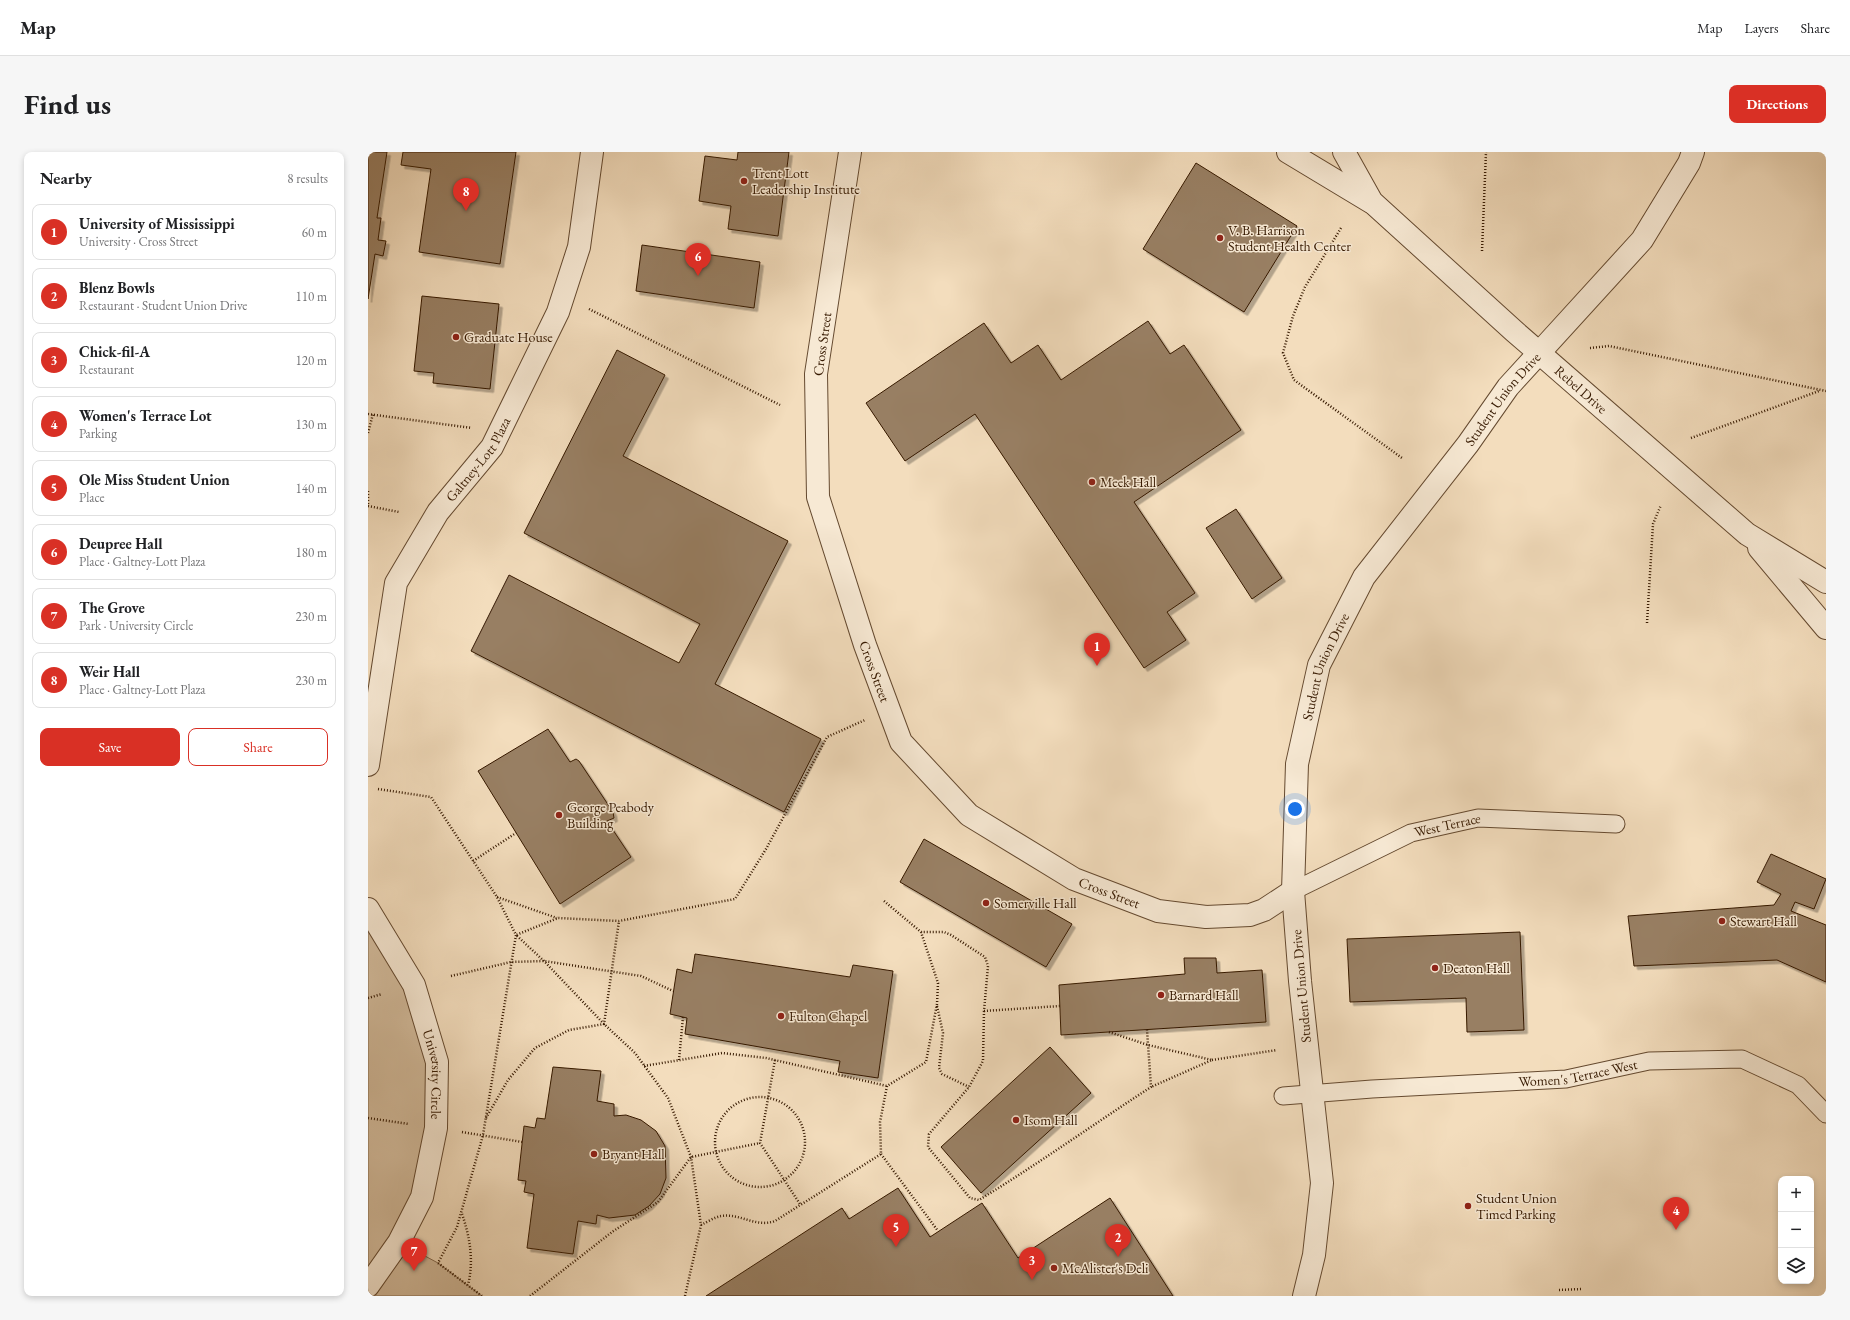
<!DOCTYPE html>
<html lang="en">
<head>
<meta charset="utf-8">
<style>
	:root { --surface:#fff; --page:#f6f6f6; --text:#202124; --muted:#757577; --line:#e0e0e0; --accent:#d93025 }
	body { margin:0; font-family:"EB Garamond",serif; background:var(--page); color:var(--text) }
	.controls { position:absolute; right:12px; bottom:12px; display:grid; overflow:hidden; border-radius:8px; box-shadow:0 2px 6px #0003 }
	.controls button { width:36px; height:36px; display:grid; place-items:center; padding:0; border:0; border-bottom:1px solid var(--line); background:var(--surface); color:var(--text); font:20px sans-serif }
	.you { position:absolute; left:927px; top:657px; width:14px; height:14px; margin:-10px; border:3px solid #fff; border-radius:50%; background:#1a73e8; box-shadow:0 0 0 6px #1a73e833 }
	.badge { display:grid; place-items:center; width:26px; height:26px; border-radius:50%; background:var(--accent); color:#fff; font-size:13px; font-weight:700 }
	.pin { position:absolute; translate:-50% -33px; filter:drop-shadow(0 1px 2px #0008) }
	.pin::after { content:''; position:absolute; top:21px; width:14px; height:12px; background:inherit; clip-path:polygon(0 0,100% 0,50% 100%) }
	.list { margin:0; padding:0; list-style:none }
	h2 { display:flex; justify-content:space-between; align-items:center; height:52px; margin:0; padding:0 16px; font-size:17px }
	h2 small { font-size:13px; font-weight:400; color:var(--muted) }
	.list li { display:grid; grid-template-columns:26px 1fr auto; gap:12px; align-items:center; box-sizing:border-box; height:56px; margin:0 8px 8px; padding:0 8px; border:1px solid var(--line); border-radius:8px }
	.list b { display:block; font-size:15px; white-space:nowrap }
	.list p { margin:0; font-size:13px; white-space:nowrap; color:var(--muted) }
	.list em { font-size:13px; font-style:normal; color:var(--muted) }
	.actions { display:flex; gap:8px; padding:12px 16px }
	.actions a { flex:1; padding:9px 0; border:1px solid var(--accent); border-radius:8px; text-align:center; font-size:14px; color:var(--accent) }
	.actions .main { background:var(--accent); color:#fff }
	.icon { flex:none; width:22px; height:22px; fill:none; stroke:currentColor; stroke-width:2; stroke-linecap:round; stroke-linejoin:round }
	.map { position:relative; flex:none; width:1458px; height:1144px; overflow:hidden; border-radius:8px }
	header { display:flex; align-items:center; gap:24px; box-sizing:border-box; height:56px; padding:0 20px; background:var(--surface); border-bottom:1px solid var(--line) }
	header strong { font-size:19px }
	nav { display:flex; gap:22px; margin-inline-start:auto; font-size:14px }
	.intro { display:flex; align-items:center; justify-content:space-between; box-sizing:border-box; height:96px; padding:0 24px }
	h1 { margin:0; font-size:28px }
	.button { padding:10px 18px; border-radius:8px; background:var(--accent); color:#fff; font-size:14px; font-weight:700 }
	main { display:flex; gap:24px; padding:0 24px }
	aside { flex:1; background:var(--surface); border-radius:8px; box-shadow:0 2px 6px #0003 }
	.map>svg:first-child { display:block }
	.green { fill:#d3bc9d; stroke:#846a4f }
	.building { fill:#987f63; stroke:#361901; filter:url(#shadow) }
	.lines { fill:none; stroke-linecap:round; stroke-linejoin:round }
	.lane-casing { stroke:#654a30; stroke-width:19 }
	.street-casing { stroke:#654a30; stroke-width:24 }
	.path { stroke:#361901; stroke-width:2.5; stroke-dasharray:1 2; stroke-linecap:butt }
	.lane { stroke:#f7e9d4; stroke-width:17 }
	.street { stroke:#f7e9d4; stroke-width:22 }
	.poi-dot { fill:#8f2418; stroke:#f7e9d4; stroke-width:1.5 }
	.labels { text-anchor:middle; stroke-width:3; stroke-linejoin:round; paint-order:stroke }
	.poi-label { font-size:14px; fill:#361901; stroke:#f7e9d4; text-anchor:start }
	.street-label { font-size:14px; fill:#361901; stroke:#f7e9d4 }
</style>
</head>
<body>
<header>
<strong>Map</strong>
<nav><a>Map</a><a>Layers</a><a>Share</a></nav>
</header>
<div class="intro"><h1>Find us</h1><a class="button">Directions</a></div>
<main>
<aside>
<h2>Nearby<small>8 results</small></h2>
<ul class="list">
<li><span class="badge">1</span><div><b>University of Mississippi</b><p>University · Cross Street</p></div><em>60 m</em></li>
<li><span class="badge">2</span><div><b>Blenz Bowls</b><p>Restaurant · Student Union Drive</p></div><em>110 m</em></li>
<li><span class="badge">3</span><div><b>Chick-fil-A</b><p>Restaurant</p></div><em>120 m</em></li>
<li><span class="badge">4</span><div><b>Women's Terrace Lot</b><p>Parking</p></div><em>130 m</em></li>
<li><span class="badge">5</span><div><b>Ole Miss Student Union</b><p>Place</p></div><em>140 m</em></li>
<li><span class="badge">6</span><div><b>Deupree Hall</b><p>Place · Galtney-Lott Plaza</p></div><em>180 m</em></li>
<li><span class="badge">7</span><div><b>The Grove</b><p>Park · University Circle</p></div><em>230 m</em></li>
<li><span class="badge">8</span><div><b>Weir Hall</b><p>Place · Galtney-Lott Plaza</p></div><em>230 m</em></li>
</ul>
<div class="actions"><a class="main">Save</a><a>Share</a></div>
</aside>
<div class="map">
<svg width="1458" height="1144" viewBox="0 0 1458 1144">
	<defs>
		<filter id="shadow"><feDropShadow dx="3.5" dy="3.5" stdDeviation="0" flood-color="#0004"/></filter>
	</defs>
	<rect width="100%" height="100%" fill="#f3ddbd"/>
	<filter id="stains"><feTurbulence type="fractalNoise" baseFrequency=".005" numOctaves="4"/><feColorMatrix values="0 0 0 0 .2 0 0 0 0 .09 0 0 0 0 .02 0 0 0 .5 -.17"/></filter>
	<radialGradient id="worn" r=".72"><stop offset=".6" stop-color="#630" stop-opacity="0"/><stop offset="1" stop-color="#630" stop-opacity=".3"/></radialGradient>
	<path class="green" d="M0,757L46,833L68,976L31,1090L70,1111L114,1144H0Z"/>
	<path class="building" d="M0,0H19L9,66H13L10,88L18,89L15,104L7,102L0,147Z
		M35,0H148L132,112L51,100L63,17L33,13Z
		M370,0H421L410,84L360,77L363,54L331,49L337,4L369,8Z
		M828,11L929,74L876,160L775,97Z
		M274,93L392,110L386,156L268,139Z
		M54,144L131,152L122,237L65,231L66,221L46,219Z
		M780,169L802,202L816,193L873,278L766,350L827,441L799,460L818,488L776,516L607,262L537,309L498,251L616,171L643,211L670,193L693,228Z
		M249,198L297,223L255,304L420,389L347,532L453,587L416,660L103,499L141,423L311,511L332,472L156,381Z
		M868,357L914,426L884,447L838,376Z
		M180,577L202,610L208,607L211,609L245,660L246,666L239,669L263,705L192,752L110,619Z
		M556,687L704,772L678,815L532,730Z
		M1403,702L1458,727L1446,757L1427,750L1423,759L1458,773V830L1409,808L1266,814L1260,764L1406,753L1413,742L1389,730Z
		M1152,780L1156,878L1099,880L1098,846L982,850L979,787Z
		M327,802L482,825L485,813L525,819L510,926L470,920L472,909L317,882L319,866L302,862L309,817L324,821Z
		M816,806H848L849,821L894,818L898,870L693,883L691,833L817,822Z
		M682,895L723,941L613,1041L573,995Z
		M185,915L233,919L229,949L246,952V964L258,963L273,968L288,979L297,994L298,1026L292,1042L281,1054L267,1063L241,1066L229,1063L228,1072L210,1069L205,1102L159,1096L166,1042L156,1040L158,1029L150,1028L156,974L167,976L169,966L177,967Z
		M530,1036L562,1085L614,1051L650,1106L742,1046L805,1144H338L474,1056L481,1067Z"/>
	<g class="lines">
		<defs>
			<g id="lane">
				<path id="s1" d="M925,739L1043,681L1110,666L1248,672"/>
				<path id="s2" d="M915,944L1004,937L1198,927L1281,909L1374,907L1430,933L1458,962"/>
			</g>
			<g id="street">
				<path id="s3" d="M482,0L448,222L450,345L497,493L533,590L601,663L706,727L790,759L838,765L882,763L896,758L925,739"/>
				<path d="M920,0L1003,50"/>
				<path id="s4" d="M976,0L1004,50L1146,179L1379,382L1458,430"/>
				<path d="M1391,396L1458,476"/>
				<path id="s5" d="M0,613L28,431L70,360L124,295L190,160L211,95L224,0"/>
				<path id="s6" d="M0,757L46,833L69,910L68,976L54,1045L31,1090L0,1134"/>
				<path id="s7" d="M936,1144L946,1103L954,1031L932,829L925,739L929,612L951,513L996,425L1100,292L1140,235L1274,88L1321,11L1325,0"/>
			</g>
		</defs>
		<use href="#lane" class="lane-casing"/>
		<use href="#street" class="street-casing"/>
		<path class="path" d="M973,76L937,135L925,164L915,201L926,228L1034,306
			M1114,99L1118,0
			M221,157L412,253
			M1222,196L1241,194L1458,239
			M0,262L104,276
			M0,281L5,262
			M1323,286L1451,239
			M0,339V354
			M0,354L31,360
			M1279,471L1285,372L1293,353
			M10,637L63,645L129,745L148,783L115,983L89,1075L70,1111L114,1144
			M105,709L148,681
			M129,745L189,766
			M516,749L553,780H576L583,783L617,805L620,814L616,859L692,854
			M83,824L143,810L176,809L273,824L305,839
			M0,846L14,842
			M569,854L575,881L571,916L574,922L601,935
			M616,859L615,909L601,935L561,982L560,995L602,1046L611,1048C670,1012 726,972 783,935L779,878
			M741,880L780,893L844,908L783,935
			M311,908L315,865
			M407,908L392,991L432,1052
			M844,908L909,898
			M276,914L354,901L398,906L519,934
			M347 990a45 45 0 1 1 90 0a45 45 0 1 1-90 0Z
			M0,966L41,972
			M118,966L140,928L167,896L201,878L236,872L251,769
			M94,980L154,990
			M513,1002L570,1079
			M94,1062C102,1085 106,1109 100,1133
			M333,1073C339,1070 347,1065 353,1064C373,1061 387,1076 407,1069L513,1002L512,970L519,934L558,910L569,852L570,831L553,780
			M1191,1138L1213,1137
			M162,1144L244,1080L290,1050L323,1005L392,991
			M317,1144L333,1073L323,1005L300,946L267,901L236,872L176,809L148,783L190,766L251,769L367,747L398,697L459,585L497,568"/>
		<use href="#lane" class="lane"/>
		<use href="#street" class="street"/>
	</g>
	<g class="poi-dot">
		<circle cx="376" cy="29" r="4"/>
		<circle cx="852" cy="86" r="4"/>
		<circle cx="88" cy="185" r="4"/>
		<circle cx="724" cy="330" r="4"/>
		<circle cx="191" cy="663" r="4"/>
		<circle cx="618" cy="751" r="4"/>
		<circle cx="1354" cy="769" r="4"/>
		<circle cx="1067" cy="816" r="4"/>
		<circle cx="793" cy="843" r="4"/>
		<circle cx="413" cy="864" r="4"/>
		<circle cx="648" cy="968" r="4"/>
		<circle cx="226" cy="1002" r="4"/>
		<circle cx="1100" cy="1054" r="4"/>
		<circle cx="686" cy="1116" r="4"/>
	</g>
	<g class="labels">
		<g class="poi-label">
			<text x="384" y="26">Trent Lott<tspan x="384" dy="16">Leadership Institute</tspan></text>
			<text x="860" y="83">V. B. Harrison<tspan x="860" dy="16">Student Health Center</tspan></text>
			<text x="96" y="190">Graduate House</text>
			<text x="732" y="335">Meek Hall</text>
			<text x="199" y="660">George Peabody<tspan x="199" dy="16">Building</tspan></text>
			<text x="626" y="756">Somerville Hall</text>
			<text x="1362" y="774">Stewart Hall</text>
			<text x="1075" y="821">Deaton Hall</text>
			<text x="801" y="848">Barnard Hall</text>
			<text x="421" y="869">Fulton Chapel</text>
			<text x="656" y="973">Isom Hall</text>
			<text x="234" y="1007">Bryant Hall</text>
			<text x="1108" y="1051">Student Union<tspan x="1108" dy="16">Timed Parking</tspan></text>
			<text x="694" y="1121">McAlister's Deli</text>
		</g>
		<g class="street-label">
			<text transform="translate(454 192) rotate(-82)" y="5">Cross Street</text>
			<text dy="5" stroke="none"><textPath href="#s4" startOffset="338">Rebel Drive</textPath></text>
			<text dy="5" stroke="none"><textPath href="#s7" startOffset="961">Student Union Drive</textPath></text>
			<text dy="5" stroke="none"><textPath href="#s5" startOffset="333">Galtney-Lott Plaza</textPath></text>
			<text dy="5" stroke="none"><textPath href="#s7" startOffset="637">Student Union Drive</textPath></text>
			<text dy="5" stroke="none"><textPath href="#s3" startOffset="531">Cross Street</textPath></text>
			<text dy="5" stroke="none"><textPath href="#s1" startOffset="169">West Terrace</textPath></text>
			<text dy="5" stroke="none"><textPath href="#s3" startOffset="867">Cross Street</textPath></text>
			<text transform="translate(933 834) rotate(-95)" y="5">Student Union Drive</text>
			<text dy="5" stroke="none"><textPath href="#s2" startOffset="296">Women's Terrace West</textPath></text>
			<text dy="5" stroke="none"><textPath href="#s6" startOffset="181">University Circle</textPath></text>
		</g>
	</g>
	<rect width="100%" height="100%" filter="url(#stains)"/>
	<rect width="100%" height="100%" fill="url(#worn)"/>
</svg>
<div class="controls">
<button>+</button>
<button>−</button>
<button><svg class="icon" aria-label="layers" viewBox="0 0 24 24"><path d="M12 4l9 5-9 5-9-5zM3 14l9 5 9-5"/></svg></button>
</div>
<div class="you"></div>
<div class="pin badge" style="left:729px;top:514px">1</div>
<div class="pin badge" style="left:750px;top:1105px">2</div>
<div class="pin badge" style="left:664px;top:1128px">3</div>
<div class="pin badge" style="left:1308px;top:1078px">4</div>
<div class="pin badge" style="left:528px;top:1095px">5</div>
<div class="pin badge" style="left:330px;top:124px">6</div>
<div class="pin badge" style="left:46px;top:1119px">7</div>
<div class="pin badge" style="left:98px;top:59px">8</div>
</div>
</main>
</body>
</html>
